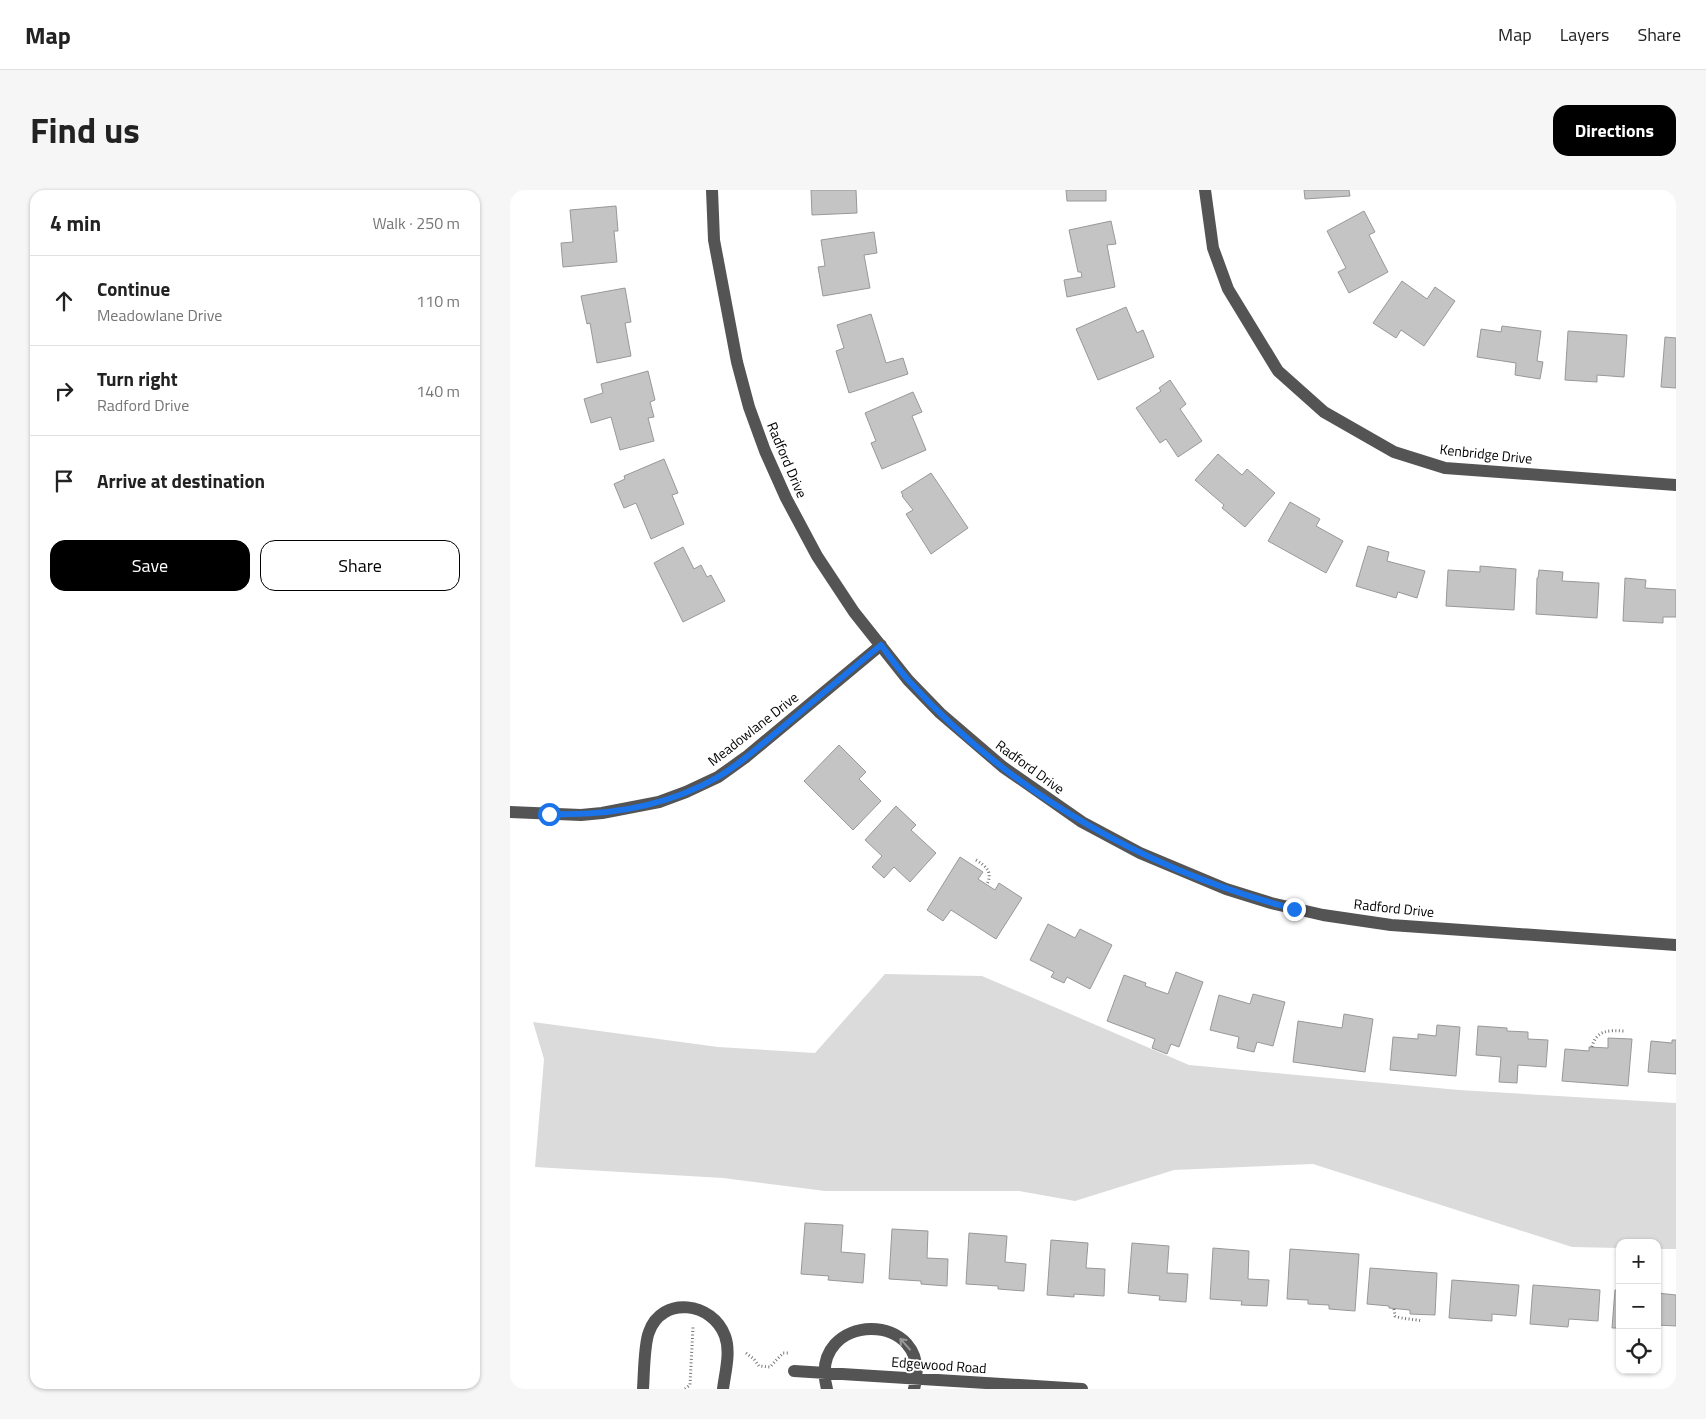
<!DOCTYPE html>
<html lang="en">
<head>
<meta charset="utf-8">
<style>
	:root { --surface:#fff; --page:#f6f6f6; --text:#222; --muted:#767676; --line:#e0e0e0; --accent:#000 }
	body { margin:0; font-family:"Titillium Web",sans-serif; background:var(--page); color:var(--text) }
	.controls { position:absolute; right:15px; bottom:15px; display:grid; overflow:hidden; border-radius:10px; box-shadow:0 1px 4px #0004 }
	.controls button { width:45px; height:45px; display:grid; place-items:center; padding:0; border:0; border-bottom:1px solid var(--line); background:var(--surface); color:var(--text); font:25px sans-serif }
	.stop { position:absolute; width:15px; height:15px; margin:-11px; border:4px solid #1a73e8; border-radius:50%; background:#fff }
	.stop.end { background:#1a73e8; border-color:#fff; box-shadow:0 1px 5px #0008 }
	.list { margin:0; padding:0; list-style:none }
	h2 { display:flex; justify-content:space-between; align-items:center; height:65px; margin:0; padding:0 20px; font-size:21px }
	h2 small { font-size:16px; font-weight:400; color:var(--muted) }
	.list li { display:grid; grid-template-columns:32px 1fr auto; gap:15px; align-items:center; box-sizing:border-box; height:90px; padding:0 20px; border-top:1px solid var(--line) }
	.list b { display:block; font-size:19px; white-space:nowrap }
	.list p { margin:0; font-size:16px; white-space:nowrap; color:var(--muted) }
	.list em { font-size:16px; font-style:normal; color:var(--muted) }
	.actions { display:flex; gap:10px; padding:15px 20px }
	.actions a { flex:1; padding:11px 0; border:1px solid var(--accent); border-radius:15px; text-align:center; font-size:18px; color:var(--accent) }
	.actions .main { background:var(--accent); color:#fff }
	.icon { flex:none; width:28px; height:28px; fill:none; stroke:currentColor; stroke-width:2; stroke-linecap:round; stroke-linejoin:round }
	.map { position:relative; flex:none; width:1166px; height:1199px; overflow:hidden; border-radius:15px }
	header { display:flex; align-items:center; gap:30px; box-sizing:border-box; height:70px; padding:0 25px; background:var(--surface); border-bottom:1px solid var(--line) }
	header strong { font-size:24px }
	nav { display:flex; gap:28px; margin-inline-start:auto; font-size:18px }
	.intro { display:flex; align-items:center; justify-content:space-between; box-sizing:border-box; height:120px; padding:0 30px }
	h1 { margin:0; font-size:35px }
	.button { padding:12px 22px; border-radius:15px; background:var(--accent); color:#fff; font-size:18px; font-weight:700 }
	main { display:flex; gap:30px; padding:0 30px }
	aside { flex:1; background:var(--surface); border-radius:15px; box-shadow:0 1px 4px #0004 }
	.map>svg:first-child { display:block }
	.green { fill:#dbdbdb }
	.building { fill:#c4c4c4; stroke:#989898 }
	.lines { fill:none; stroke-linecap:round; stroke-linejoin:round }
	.path { stroke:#767676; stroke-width:3; stroke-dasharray:1 2.5; stroke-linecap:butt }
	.minor { stroke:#545454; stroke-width:12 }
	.oneway { stroke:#989898 }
	.route { stroke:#1a73e8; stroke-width:6 }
	.labels { text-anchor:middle; stroke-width:4; stroke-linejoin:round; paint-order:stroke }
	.street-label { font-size:14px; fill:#000; stroke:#fff }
</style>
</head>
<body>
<header>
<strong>Map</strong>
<nav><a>Map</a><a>Layers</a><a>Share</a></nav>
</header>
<div class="intro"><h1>Find us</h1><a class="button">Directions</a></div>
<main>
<aside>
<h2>4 min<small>Walk · 250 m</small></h2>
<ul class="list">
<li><svg class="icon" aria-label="ahead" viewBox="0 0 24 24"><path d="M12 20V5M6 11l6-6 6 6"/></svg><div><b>Continue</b><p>Meadowlane Drive</p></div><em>110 m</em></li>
<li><svg class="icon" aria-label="right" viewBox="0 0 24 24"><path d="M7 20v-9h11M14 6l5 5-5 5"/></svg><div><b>Turn right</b><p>Radford Drive</p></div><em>140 m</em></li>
<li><svg class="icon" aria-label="arrive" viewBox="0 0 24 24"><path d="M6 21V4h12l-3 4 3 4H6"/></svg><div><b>Arrive at destination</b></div></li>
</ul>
<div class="actions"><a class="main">Save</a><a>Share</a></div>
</aside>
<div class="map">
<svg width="1166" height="1199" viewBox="0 0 1166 1199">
	<rect width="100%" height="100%" fill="#fff"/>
	<path class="green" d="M375,784L472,786L679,875L949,900L1166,913V1059H1147V1053H1110V1058L1062,1057L803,974L664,980L565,1011L509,1001H315L213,988L25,977L34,869L23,832L208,857L305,863Z"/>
	<path class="building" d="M301,0H346L347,23L302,25Z
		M556,0H596V11H557Z
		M794,0H839L840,6L795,9Z
		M106,16L108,41H104L107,72L53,77L51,53L63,52L60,20Z
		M854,21L865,42L859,45L878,82L839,103L828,82L836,78L817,41Z
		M601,31L606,54L597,55L605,97L557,107L554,90L572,87L571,82H568L559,40Z
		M364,42L367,63L354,65L360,98L313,106L308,77L315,76L311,50Z
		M892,91L917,109L925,97L945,111L914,156L891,140L886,148L863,133Z
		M115,98L121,132L115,133L121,166L87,173L80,133L77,134L71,106Z
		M616,117L627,143L633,140L644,167L588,190L566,139Z
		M361,124L376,173L393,168L398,184L339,203L326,161L334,158L327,135Z
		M992,136L1031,141L1027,171L1033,172L1030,189L1005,185L1006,173L967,167L971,139L991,142Z
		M1058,141L1117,145L1114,187L1087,185V192L1055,190Z
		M1155,147L1166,148V198L1151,197Z
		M138,181L145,210L140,212L144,227L138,228L144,251L110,260L101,227L81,233L74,209L93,203L91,194Z
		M660,190L676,214L670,219L692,251L668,267L656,249L650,253L626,218L651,201L649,198Z
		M403,202L412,222L402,226L416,260L372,279L361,253L366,251L355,223Z
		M708,264L732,285L737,279L765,303L735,337L712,318L714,315L685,290Z
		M154,269L168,303L162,305L174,334L141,349L126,313L114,318L104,294L115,289L114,286Z
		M421,283L458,338L421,364L396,324L403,320L392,306L393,305L391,302Z
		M780,312L810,329L806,336L833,351L816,383L758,351Z
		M858,356L879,362L877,371L915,381L907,408L888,402L886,408L846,396Z
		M173,357L184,379L191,375L197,387L201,385L215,411L173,432L144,373Z
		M970,376L1006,379L1004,420L936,416L938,380L970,382Z
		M1029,380L1053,382L1052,391L1089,393L1087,428L1026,424L1027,388H1028Z
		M1115,388L1136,390L1135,398L1166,400V427H1153V433L1113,431Z
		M329,555L356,582L349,589L371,611L343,640L294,591Z
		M386,616L406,635L401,640L426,663L400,692L384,677L374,688L362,677L372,666L355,650Z
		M450,667L473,682L468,689L485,700L489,693L512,708L486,749L441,720L433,731L417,720Z
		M538,734L565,748L570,739L602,755L580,799L557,787L554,793L541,787L544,782L520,770Z
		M666,782L693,792L669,857L661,854L657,864L642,858L645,849L597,831L614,785L636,793L635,796L658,804Z
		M743,804L775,812L763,856L747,852L744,862L727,858L729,847L700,840L709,805L740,814Z
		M834,824L863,829L855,882L783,872L788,831L832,838Z
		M927,835L950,837L946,886L880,880L883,847L908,849V844L926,846Z
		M968,836L997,838V841L1018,842V849L1038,850L1036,877L1008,875L1007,893L989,892L991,867L966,865Z
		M1098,848L1122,849L1118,896L1052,891L1055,859L1079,861V857L1098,858Z
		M1162,850H1166V884L1138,882L1141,851L1162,853Z
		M295,1033L333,1035L331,1062L355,1064L353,1093L318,1090L319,1086L291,1084Z
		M382,1039L418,1041L417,1068L438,1069L437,1096L411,1094V1091L379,1089Z
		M459,1043L497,1046L495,1072L516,1074L514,1101L488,1099V1096L456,1094Z
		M541,1050L578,1053L576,1078L595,1079L594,1106L564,1104V1107L537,1105Z
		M622,1053L659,1056L657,1083L678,1084L676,1112L649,1110L650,1106L618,1103Z
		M703,1058L739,1061L738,1089L759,1090L757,1116L731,1115L732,1111L700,1109Z
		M780,1059L849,1064L845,1121L819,1119V1115L798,1114V1110L777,1109Z
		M860,1078L927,1083L925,1125L900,1124V1120L879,1118V1116L857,1114Z
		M942,1090L1009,1095L1006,1126L982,1124V1131L939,1128Z
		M1023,1095L1090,1100L1088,1131L1059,1129L1058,1137L1020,1134Z
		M1105,1100L1110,1101V1138H1102Z
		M1147,1103L1166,1105V1136L1147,1135Z"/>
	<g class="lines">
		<path class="path" d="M466,670C476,676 483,682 477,694
			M1082,857C1086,840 1099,840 1114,841
			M884,1119L885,1126C891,1129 904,1129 912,1131
			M236,1163L244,1169L249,1176L260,1177L273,1163H278
			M175,1199L180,1195L183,1137"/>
		<path class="minor" d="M202,0L204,50L227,172L239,217L255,261L276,308L307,366L344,422L398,490L430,523L493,577L572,632L630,663L716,699L761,713L813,725L881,735L1166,755
			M695,0L703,58L718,99L768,181L814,222L884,262L935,278L1166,295
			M0,622L71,625L92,623L149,612L176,602L208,587L236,567L371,455
			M284,1181L572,1199
			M133,1199C134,1185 134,1154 139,1142C152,1105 203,1112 215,1146C221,1162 215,1183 213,1199
			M317,1199C296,1120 426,1118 404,1199"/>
	</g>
	<defs><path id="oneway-shaft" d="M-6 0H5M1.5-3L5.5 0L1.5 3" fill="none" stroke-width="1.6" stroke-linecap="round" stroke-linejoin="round" transform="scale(1.25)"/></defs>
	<use class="oneway" href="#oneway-shaft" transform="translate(395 1154) rotate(-132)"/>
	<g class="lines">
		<path class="route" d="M39,624C97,626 156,617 208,587C232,573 253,553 274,536C306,509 338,482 371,455C380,467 389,480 399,491C501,604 638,681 784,719"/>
	</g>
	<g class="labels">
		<g class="street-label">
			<text transform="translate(976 264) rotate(6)" y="5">Kenbridge Drive</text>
			<text transform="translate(277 270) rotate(67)" y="5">Radford Drive</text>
			<text transform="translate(243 539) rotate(-38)" y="5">Meadowlane Drive</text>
			<text transform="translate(520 577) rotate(36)" y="5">Radford Drive</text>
			<text transform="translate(884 718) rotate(6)" y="5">Radford Drive</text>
			<text transform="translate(429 1175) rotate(4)" y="5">Edgewood Road</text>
		</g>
	</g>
</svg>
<div class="controls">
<button>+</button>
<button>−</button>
<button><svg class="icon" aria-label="locate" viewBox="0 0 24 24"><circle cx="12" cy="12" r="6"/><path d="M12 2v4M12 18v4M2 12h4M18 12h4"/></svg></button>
</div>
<div class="stop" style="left:39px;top:624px"></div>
<div class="stop end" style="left:784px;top:719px"></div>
</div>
</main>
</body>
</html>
